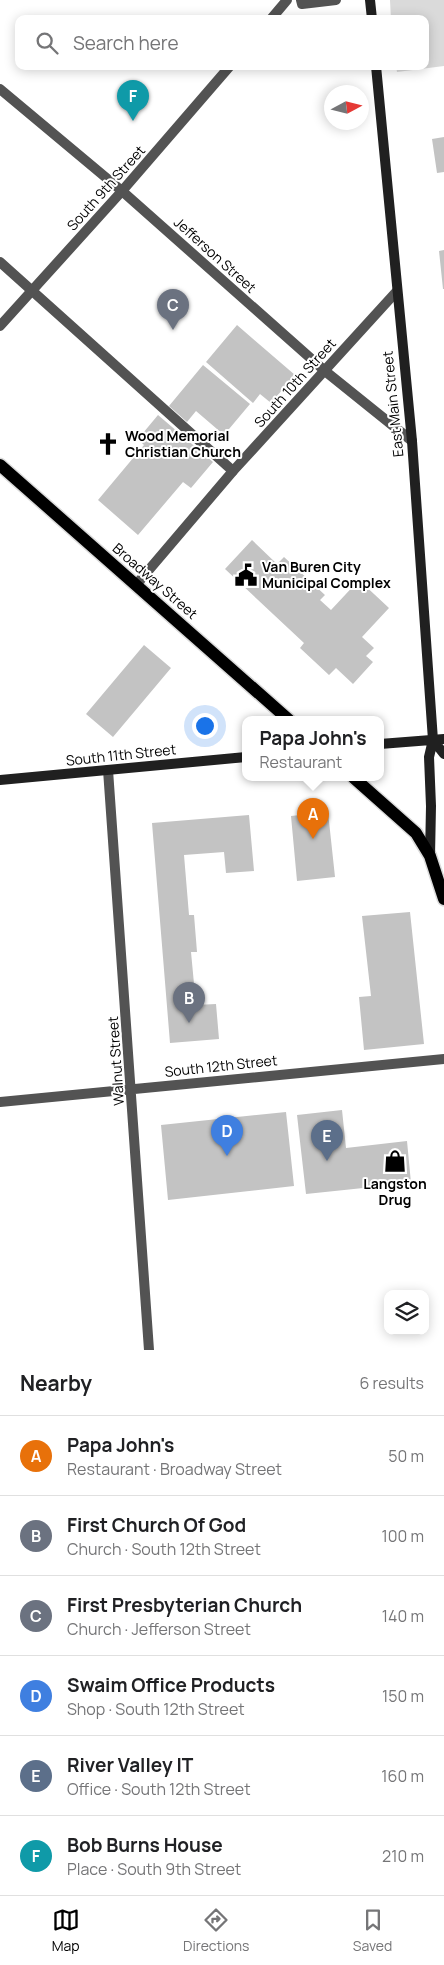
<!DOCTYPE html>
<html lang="en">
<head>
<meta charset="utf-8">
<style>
	:root { --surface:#fff; --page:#f6f6f6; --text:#202124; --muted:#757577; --line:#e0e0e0; --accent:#000 }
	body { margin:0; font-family:Manrope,sans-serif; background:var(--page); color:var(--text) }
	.controls { position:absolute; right:15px; bottom:15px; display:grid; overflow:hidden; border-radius:10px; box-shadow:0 2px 12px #0003 }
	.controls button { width:45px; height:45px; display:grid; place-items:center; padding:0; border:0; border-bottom:1px solid var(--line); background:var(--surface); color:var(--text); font:25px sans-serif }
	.compass { position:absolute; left:324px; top:85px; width:45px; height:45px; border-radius:50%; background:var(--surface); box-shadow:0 2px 12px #0003; rotate:83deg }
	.you { position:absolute; left:204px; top:725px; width:18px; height:18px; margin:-12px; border:4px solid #fff; border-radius:50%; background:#1a73e8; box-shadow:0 0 0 8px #1a73e833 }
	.badge { display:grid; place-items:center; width:32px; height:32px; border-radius:50%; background:var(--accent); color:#fff; font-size:16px; font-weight:700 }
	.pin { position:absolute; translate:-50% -41px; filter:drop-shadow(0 1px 2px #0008) }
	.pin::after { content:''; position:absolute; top:26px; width:18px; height:15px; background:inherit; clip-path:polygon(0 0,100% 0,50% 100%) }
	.popup { position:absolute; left:242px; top:716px; width:142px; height:65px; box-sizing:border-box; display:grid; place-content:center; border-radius:10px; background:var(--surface); filter:drop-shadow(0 1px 4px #0005); font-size:16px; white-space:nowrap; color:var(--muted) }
	.popup b { font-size:19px; color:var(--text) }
	.popup::after { content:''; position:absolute; left:50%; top:100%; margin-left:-10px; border:10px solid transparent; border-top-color:var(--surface) }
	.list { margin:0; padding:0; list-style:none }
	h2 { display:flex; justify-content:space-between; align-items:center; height:65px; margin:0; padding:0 20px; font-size:21px }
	h2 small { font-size:16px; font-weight:400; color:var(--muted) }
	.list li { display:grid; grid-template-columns:32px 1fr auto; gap:15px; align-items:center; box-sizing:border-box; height:80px; padding:0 20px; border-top:1px solid var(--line) }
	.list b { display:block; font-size:19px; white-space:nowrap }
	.list p { margin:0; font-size:16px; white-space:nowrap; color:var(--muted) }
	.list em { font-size:16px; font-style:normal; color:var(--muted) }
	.icon { flex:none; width:28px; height:28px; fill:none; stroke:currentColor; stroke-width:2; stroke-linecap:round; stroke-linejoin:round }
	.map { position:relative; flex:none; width:444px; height:1350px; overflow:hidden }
	.search { position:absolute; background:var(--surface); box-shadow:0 2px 12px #0003; left:15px; right:15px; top:15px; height:55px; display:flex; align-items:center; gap:12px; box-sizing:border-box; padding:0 18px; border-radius:10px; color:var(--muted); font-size:19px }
	.sheet { height:545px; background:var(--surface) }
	nav { display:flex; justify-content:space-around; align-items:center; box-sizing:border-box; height:70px; border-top:1px solid var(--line); background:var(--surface); font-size:14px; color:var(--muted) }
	nav a { display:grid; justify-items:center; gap:2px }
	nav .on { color:var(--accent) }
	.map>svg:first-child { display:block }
	.green { fill:#dadada }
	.building { fill:#c3c3c3 }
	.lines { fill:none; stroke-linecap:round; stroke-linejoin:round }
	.primary-casing { stroke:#dbdbdb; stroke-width:15 }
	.lane { stroke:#535353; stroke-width:10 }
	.street { stroke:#535353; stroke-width:10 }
	.secondary { stroke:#202020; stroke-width:10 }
	.primary { stroke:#000; stroke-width:12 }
	.labels { text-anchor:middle; stroke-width:4; stroke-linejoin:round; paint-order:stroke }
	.street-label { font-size:14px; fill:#000; stroke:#fff }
	.poi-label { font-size:14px; font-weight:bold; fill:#000; stroke:#fff; text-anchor:start }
</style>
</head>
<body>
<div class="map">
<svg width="444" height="1350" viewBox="0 0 444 1350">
	<rect width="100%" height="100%" fill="#fff"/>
	<path class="green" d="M390,0H444V66L397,72L396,66H425V19H391Z"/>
	<path class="building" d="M444,137V172L437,173L432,139Z
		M444,250V289H443L439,251Z
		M237,325L295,375L271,403L260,394L253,403L206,362Z
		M203,365L250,404L224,435L196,411L187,422L169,406Z
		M158,415L213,462L191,488L183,482L138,535L98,500L144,445L138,439Z
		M252,540L277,564L284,557L325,595L320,600L331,610L359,580L389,608L362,637L374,648L366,656L373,662L353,684L336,668L329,675L300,648L304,643L225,569Z
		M144,645L171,668L113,737L86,714Z
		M328,812L335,877L297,881L291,816Z
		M249,815L254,871L226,873L224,852L184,855L189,915H194L197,952H191L196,1005L216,1004L219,1039L170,1043L152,823Z
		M410,912L424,1044L364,1050L359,997L371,996L362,916Z
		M342,1110L346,1148L407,1141L411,1183L306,1194L297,1115Z
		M286,1112L294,1186L168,1200L161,1125Z"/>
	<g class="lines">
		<defs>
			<path id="primary" d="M0,465L289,720
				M354,778L416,833L430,856L444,899"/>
		</defs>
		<use href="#primary" class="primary-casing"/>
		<path class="lane" d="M0,262L233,471"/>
		<path class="street" d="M301,0L302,4L336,0
			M271,19L287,0
			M0,89L122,191L325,371L412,441
			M0,326L122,191L230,66
			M136,585L233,471L397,291
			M108,770L149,1350
			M0,1102L444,1059"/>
		<path class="secondary" d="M370,0L372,19
			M376,66L412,441L433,740L429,757L431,806L430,856
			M433,740L444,754
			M380,744L444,739
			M0,780L246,757"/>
		<use href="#primary" class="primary"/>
	</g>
	<defs>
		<symbol id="church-bare" viewBox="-9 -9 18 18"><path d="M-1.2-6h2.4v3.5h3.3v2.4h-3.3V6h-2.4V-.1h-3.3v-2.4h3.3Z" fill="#000" stroke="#fff" stroke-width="2.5" paint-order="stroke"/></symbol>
		<symbol id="civic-bare" viewBox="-9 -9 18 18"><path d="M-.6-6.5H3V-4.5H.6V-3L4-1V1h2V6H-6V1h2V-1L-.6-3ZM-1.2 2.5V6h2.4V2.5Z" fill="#000" stroke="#fff" stroke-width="2.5" paint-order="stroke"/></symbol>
		<symbol id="shop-bare" viewBox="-9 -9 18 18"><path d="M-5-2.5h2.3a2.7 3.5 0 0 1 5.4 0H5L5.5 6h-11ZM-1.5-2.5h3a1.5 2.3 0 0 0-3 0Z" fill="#000" stroke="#fff" stroke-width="2.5" paint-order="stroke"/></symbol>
	</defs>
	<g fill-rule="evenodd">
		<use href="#church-bare" x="92" y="428" width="32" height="32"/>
		<use href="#civic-bare" x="230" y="559" width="32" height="32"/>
		<use href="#shop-bare" x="379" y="1145" width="32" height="32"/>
	</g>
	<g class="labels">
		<g class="street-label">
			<text transform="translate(106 188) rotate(-48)" y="5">South 9th Street</text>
			<text transform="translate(215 255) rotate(42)" y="5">Jefferson Street</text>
			<text transform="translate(295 383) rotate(-48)" y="5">South 10th Street</text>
			<text transform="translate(393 404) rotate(-96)" y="5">East Main Street</text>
			<text transform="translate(155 581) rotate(41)" y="5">Broadway Street</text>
			<text transform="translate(121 755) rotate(-6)" y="5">South 11th Street</text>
			<text transform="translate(116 1061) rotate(-94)" y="5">Walnut Street</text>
			<text transform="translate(221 1066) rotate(-6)" y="5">South 12th Street</text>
		</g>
		<g class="poi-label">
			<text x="125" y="441">Wood Memorial<tspan x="125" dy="16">Christian Church</tspan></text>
			<text x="262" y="572">Van Buren City<tspan x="262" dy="16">Municipal Complex</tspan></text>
			<text x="395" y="1189" text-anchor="middle">Langston<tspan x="395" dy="16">Drug</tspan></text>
		</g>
	</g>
</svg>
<div class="controls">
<button><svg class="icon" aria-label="layers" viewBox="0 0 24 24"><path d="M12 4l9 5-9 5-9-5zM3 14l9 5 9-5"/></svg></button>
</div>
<svg class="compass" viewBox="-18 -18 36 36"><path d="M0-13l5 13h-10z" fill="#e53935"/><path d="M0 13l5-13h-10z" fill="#757577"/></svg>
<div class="you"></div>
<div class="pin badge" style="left:313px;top:839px;background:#e8710a">A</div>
<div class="popup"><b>Papa John's</b>Restaurant</div>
<div class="pin badge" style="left:189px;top:1023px;background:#6b7280">B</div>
<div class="pin badge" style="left:173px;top:330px;background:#6b7280">C</div>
<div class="pin badge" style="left:227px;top:1156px;background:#3f7fe0">D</div>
<div class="pin badge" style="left:327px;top:1161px;background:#5c6f8a">E</div>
<div class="pin badge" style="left:133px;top:121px;background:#0f9aa8">F</div>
<div class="search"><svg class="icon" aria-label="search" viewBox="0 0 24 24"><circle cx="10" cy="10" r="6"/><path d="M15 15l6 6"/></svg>Search here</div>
</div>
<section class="sheet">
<h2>Nearby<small>6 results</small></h2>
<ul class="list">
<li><span class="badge" style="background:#e8710a">A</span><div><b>Papa John's</b><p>Restaurant · Broadway Street</p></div><em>50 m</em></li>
<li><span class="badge" style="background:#6b7280">B</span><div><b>First Church Of God</b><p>Church · South 12th Street</p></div><em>100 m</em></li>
<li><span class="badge" style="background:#6b7280">C</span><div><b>First Presbyterian Church</b><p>Church · Jefferson Street</p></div><em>140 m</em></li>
<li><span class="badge" style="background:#3f7fe0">D</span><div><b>Swaim Office Products</b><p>Shop · South 12th Street</p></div><em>150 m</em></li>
<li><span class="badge" style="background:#5c6f8a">E</span><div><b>River Valley IT</b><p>Office · South 12th Street</p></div><em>160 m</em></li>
<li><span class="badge" style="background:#0f9aa8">F</span><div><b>Bob Burns House</b><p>Place · South 9th Street</p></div><em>210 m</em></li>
</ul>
</section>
<nav>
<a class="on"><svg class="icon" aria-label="map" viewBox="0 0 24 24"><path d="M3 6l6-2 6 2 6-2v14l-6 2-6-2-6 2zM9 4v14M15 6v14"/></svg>Map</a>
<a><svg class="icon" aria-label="directions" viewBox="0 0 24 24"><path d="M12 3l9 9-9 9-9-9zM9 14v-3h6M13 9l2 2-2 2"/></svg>Directions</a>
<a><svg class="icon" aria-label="saved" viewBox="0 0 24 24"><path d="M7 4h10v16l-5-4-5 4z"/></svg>Saved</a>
</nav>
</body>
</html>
